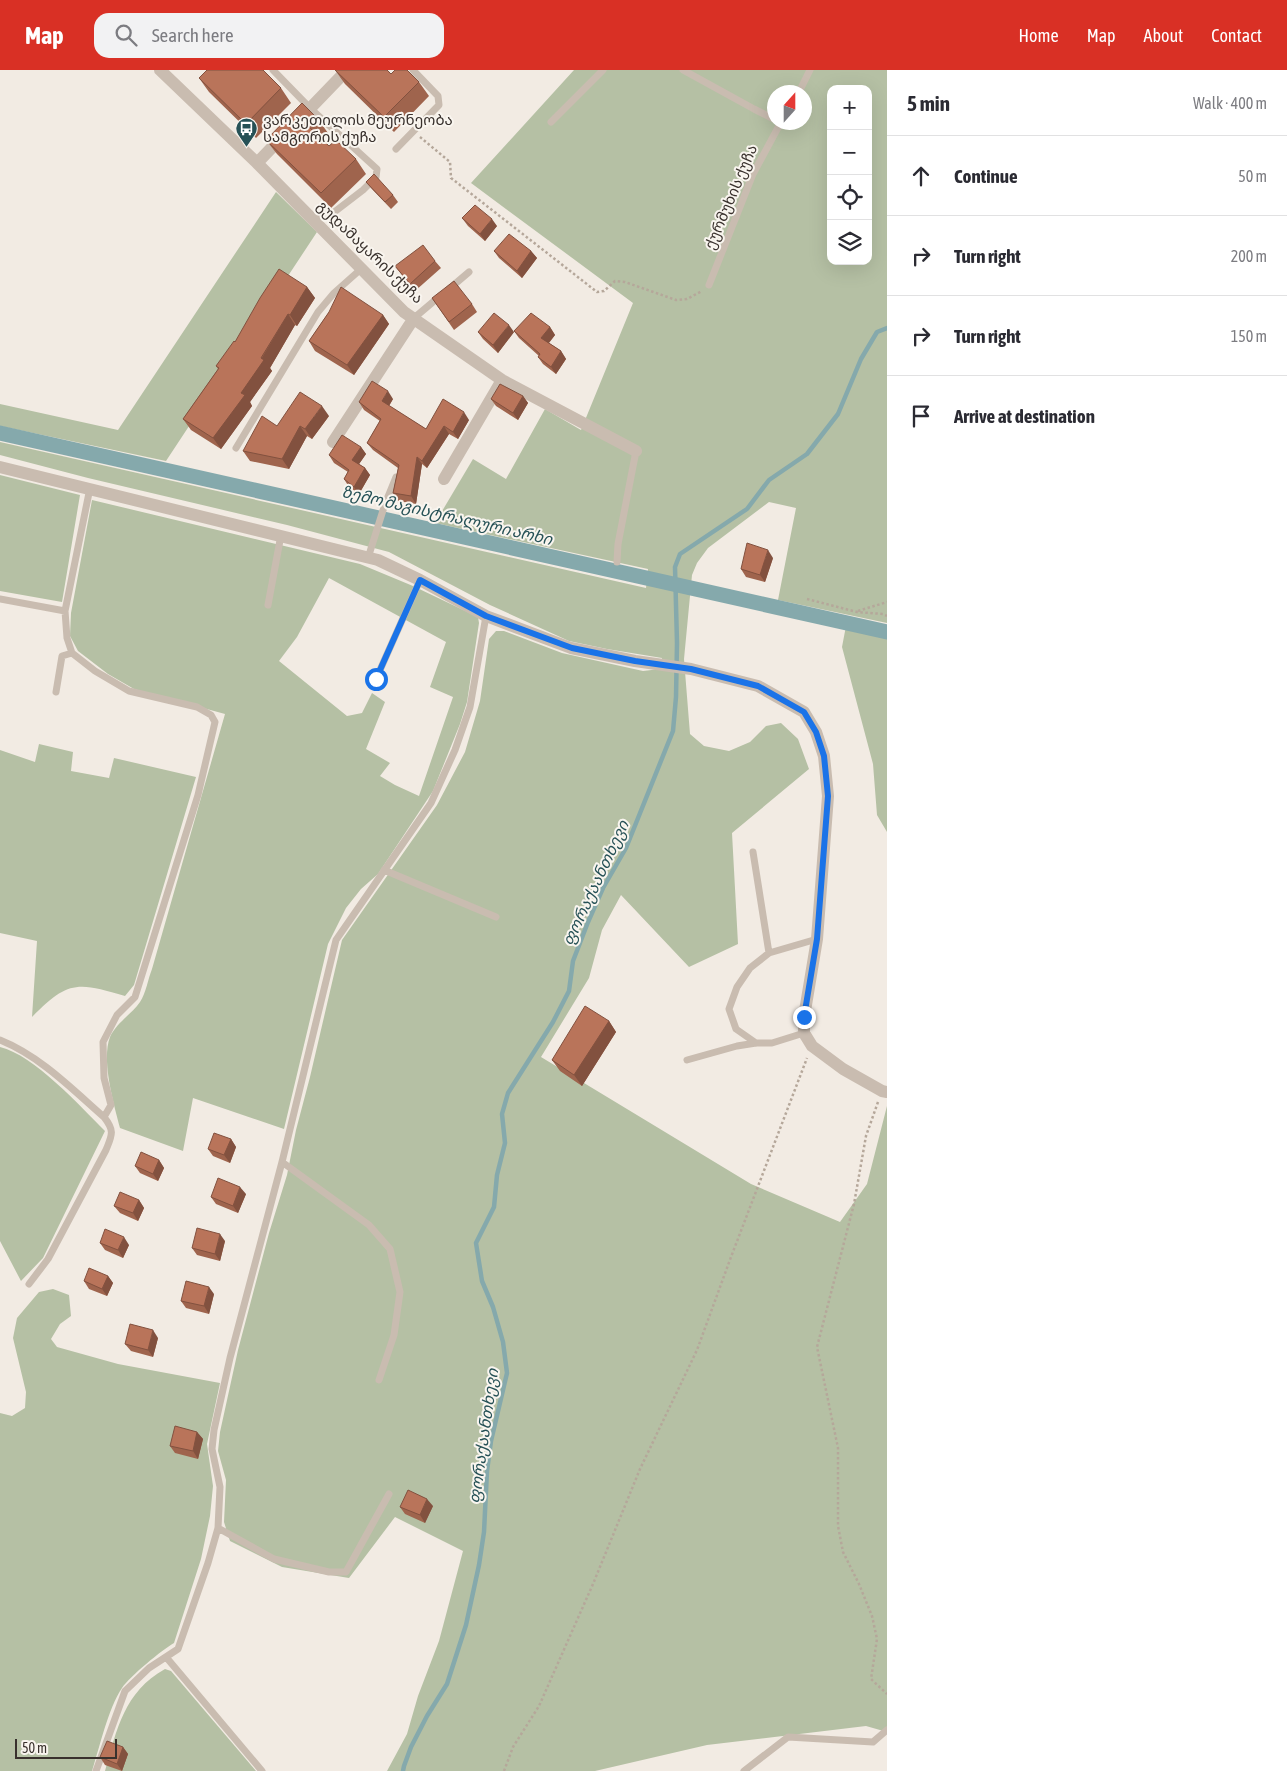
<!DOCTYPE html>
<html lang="en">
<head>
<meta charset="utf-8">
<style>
	:root { --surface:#fff; --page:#f2f2f3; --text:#2b2b33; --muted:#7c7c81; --line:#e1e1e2; --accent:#d93025 }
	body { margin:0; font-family:"Asap Condensed","Noto Sans Georgian",sans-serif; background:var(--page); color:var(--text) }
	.controls { position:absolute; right:15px; top:15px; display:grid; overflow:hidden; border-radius:10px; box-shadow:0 5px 20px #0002 }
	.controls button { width:45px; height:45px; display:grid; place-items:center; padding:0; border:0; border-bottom:1px solid var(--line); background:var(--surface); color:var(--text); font:25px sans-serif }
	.compass { position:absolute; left:767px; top:15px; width:45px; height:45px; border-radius:50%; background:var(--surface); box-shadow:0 5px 20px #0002; rotate:21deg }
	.scale { position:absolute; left:15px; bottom:12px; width:102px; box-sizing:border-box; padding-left:5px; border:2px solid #39312d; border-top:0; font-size:14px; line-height:18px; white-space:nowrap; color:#39312d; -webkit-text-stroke:4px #f9f5ef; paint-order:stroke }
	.stop { position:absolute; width:15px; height:15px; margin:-11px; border:4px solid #1a73e8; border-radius:50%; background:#fff }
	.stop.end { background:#1a73e8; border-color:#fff; box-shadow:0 1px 5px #0008 }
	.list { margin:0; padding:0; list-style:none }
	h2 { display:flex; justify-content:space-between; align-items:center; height:65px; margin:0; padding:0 20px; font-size:21px }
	h2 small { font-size:16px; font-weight:400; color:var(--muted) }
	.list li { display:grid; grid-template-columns:32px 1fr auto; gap:15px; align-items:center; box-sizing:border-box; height:80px; padding:0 20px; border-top:1px solid var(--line) }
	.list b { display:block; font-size:19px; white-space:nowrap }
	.list em { font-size:16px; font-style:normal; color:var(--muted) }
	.icon { flex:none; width:28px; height:28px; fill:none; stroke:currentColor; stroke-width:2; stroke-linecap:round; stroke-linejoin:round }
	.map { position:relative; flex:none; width:887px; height:1701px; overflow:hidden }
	header { display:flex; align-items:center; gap:30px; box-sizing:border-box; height:70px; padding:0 25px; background:var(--accent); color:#fff }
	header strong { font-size:24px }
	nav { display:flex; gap:28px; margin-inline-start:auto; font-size:18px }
	.search { width:350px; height:45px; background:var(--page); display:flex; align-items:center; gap:12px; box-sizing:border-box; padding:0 18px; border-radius:15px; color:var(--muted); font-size:19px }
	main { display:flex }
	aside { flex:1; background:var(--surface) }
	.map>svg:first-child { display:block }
	.green { fill:#b5c0a4; fill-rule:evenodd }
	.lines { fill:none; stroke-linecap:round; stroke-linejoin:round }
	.stream { stroke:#85a9ac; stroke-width:4.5 }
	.canal { stroke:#85a9ac; stroke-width:15 }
	.path { stroke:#b5a79a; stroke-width:2.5; stroke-dasharray:2.5 2.5; stroke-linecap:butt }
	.lane { stroke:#c9bcb0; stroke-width:7 }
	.street { stroke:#c9bcb0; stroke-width:12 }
	.wall { fill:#9f644d }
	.shaded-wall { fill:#82513f }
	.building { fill:#b9745a; stroke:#82513f }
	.route { stroke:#1a73e8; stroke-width:6 }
	.labels { text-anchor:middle; stroke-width:4; stroke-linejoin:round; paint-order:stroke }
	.poi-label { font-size:15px; fill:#39312d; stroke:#f9f5ef; text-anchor:start }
	.street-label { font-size:15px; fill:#39312d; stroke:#f9f5ef }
	.water-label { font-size:16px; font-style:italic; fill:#265156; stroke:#f9f5ef }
</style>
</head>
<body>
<header>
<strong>Map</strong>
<div class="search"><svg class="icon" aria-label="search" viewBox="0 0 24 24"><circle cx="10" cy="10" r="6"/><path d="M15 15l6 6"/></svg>Search here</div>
<nav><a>Home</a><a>Map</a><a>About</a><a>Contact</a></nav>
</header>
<main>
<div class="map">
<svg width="887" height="1701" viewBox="0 0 887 1701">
	<rect width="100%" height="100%" fill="#f2ebe3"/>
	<path class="green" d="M574,0H887V553L778,530L796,438L769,432L708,478L697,493L692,505L684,589L690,664L704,676L729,681L750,672L766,656L781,653L798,669L809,699L732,763L738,874L689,897L621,825L602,860L589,908L541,987L751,1114L840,1152L867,1114L887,1036V1662L866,1656L707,1675L595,1701H387L407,1664L418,1626L439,1571L463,1481L395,1447L349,1508L282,1497L230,1471L224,1452L226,1410L218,1381L220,1362L238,1280L269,1163L287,1105L296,1060L310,1007L342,870L437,735L465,682L480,631L489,569L496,561H504L562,583L643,601L660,599L662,588L607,579L569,571L490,535L389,482L287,455L88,408L0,385V372L646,518L648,499L435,453L473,389L506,409L545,339L581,360L633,233L471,113ZM831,19H868V191H831ZM774,22H804V52H774Z
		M276,122L317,162L166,391L0,356V334L118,360Z
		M0,405L80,425L62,532L0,521Z
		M92,430L360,494L413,516L478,547L479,553L467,632L460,654L433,721L378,804L361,819L346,838L328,874L284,1059L193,1028L183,1081L120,1058C114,1034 101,991 110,967C117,952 132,944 140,932C146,923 148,909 152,899L225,644L134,619L108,604L78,581L70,566L71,543ZM329,508L446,572L430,617L453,627L419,726L395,715L380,706L390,693L366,679L385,632L372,623L362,643L347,646L279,591L297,567Z
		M846,556L887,566V762L877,745L873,694L842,577Z
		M39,674L73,682L71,701L109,708L114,688L196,707L134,915L125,926C78,912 68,910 32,947L37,871L0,863V680L35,692Z
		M0,977C34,985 80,1036 105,1061L43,1188L21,1211L0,1171Z
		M53,1219L69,1225L71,1246L60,1254L51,1269L57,1277L118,1294L220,1313L207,1374L213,1416L210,1446L201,1489L174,1573C162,1580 130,1606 122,1618C108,1639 100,1676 92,1701H0V1343L12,1346L25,1338L26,1322L13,1268L17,1248L39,1222Z
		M165,1599L171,1601L256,1701H105C117,1659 124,1622 165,1599Z"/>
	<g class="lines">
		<path class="stream" d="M403,1701L404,1696L411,1677L427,1646L447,1614L466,1555L479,1495L484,1462L487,1401L491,1371L507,1303L503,1272L493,1237L482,1211L476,1173L494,1137L497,1105L505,1073L502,1044L508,1023L553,952L569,921L573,891L588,852L603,818L626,778L673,661L676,627L677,573L675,497L680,484L747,439L769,410L807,384L838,344L861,289L877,262L887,258"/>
		<path class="canal" d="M0,363L887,562"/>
		<path class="path" d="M420,67L450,92L451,108L597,222L604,221L615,211L625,212L676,230L687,229L702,221
			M807,529L857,542L883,544L887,546
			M858,541L887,532
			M878,1032L866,1066L854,1134L817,1277L838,1378V1456L843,1482L859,1514L872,1546L877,1569L871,1609L887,1624
			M504,1701L513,1677L539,1636L593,1514L640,1399L697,1280L731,1187L807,988"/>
		<path class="lane" d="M273,0L310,38L377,99L376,107L363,120L333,143L311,148
			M683,0L754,39L774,49
			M799,22L810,0
			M551,52L603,0
			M396,79L439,35L438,26L413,0
			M709,215L753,104L781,52
			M449,219L469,202
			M414,248L440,226
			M236,378L318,242L334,223L361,199
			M368,488L385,434L396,407
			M617,492L618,474L636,381
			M0,529L65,541
			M268,535L281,465
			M376,609L420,510
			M56,622L62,586L72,583
			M753,782L769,883
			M384,800L496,847
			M0,970C40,986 72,1019 104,1047L111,1035L104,1008L103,972L117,945L135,927L198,725L215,652L211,645L197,637L129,621L95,601L72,583L67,568L65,541L90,418
			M756,973L736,959L729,939L737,917L750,898L769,883L817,869
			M687,990L737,976L756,973H772L804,963
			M282,1092L369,1155L390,1179L400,1222L394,1265L379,1310
			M29,1214L48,1189L106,1080C112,1065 115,1061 104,1047
			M218,1458L274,1489L329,1502H346L389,1424
			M166,1587L262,1701
			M96,1701L125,1621L149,1598L178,1579L208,1493L218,1458L220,1417L212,1379L214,1360L230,1288L282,1092L336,870L431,733L455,680L470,637L486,546
			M744,1701L788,1667L873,1672L887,1660"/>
		<path class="street" d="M160,0L257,93L404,242L502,310L636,381
			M297,52L347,0
			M257,93L283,66
			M333,372L414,248
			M0,397L378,490L420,510L486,546L571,578L635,591L691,599L758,616L804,642L816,662L824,686L828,726L817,869L804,947V963L812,976L843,999L882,1021L887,1022
			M444,409L502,310"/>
	</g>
	<path class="wall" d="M335,0L391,4L419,12L429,26L394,62L345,14Z
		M199,8L281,18L291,33L256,68L209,22Z
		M318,49L328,63L322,69L329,76L356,89L366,104L331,138L277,84L266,70Z
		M366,112L393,125L398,132L391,139L372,119Z
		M462,148L497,156L485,171L468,156Z
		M494,181H531L537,188L522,208L499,188Z
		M435,191L441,198L415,221L395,196Z
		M307,217L315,228L297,256L295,255L270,298L272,301L250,332L252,336L221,379L191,360L183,349L218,299L216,296L235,272Z
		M432,228L472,234L477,242L454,260Z
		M329,242L383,245L389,254L354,305L315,281L309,271Z
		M550,257L555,265L549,273L561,281L566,289L556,304L543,294L538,287L539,286L519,268L514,261Z
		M478,262H514L498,283L483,269Z
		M523,326L528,333L518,350L496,336L491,329Z
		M393,329L389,336L426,359L469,350L458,369L449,364L427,398L422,394L416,434L398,431L393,423L398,398L373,380L367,373L380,351L364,340L359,332Z
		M329,346L312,369L307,366L289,399L250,391L243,381L277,356Z
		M361,377L366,384L359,394L365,398L370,405L359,424L349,417L344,409L348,402L334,393L329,385Z
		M773,488L765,512L746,507L741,499Z
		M609,951L616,962L582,1016L560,1001L552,990Z
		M231,1069L236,1077L230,1093L213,1086L208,1079Z
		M159,1090L164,1098L158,1111L140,1103L135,1096Z
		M246,1124L238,1143L216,1134L211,1127Z
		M139,1130L144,1138L138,1151L120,1143L114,1136Z
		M225,1171L220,1191L197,1185L192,1178Z
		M100,1173L129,1175L123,1188L105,1180Z
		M108,1206L113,1213L107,1226L89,1219L84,1211Z
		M214,1224L209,1244L186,1238L181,1231Z
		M158,1268L153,1287L131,1281L125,1274Z
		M197,1362L203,1369L198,1389L175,1383L170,1376Z
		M433,1436L425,1453L405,1444L400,1437Z
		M123,1677L128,1684L122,1701L105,1695L100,1687Z"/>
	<path class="shaded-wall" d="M492,149L497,156L485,171L480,164Z
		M531,181L537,188L522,208L517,201Z
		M307,217L315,228L297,256L290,245Z
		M288,244L295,255L270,298L272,301L250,332L252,336L221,379L213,368L241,323Z
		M383,245L389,254L354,305L347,295Z
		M509,255L514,262L498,283L493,275Z
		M550,257L555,265L547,275L541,268Z
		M561,281L566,289L556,304L551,297Z
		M388,321L393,329L387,339L382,331Z
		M523,326L528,333L518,350L513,343Z
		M322,336L329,346L312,369L305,359Z
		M464,342L469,350L458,369L453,362Z
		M300,356L307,366L289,399L282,389Z
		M444,356L449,364L427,398L422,391Z
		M361,377L366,384L357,397L352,390Z
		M417,387L422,394L416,434L411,426Z
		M365,398L370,405L359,424L354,417Z
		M768,480L773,488L765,512L760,505Z
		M609,951L616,962L582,1016L574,1005Z
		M231,1069L236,1077L230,1093L224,1085Z
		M159,1090L164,1098L158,1111L153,1104Z
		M240,1117L246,1124L238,1143L233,1136Z
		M139,1130L144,1138L138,1151L133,1143Z
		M220,1164L225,1171L220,1191L215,1184Z
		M124,1167L129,1175L123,1188L118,1180Z
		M108,1206L113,1213L107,1226L102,1219Z
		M209,1217L214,1224L209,1244L204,1236Z
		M153,1260L158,1268L153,1287L148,1280Z
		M197,1362L203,1369L198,1389L193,1381Z
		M427,1429L433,1436L425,1453L420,1445Z
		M123,1677L128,1684L122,1701L117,1694Z"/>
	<path class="building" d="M207,0H263L281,18L246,54L199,8Z
		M335,0H387L391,4L395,0H407L419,12L384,47Z
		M302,33L318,49L309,57L329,76L336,70L356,89L321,123L266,70Z
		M374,104L393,125L385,132L366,112Z
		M475,135L492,149L480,164L462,148Z
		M509,164L531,181L517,201L494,181Z
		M423,175L435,191L410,214L395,196Z
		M279,199L307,217L290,245L288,244L261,288L264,290L241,323L245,325L213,368L183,349L219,298L216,296L234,271L235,272L260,228Z
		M454,211L472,234L449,252L432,228Z
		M341,217L383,245L347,295L309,271L329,242Z
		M494,243L509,255L493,275L478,262Z
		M531,243L550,257L541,268L561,281L551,297L538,287L540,284L514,261Z
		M372,311L388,321L382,331L426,359L443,329L464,342L453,362L444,356L422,391L417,387L411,426L393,423L399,395L367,373L381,349L359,332Z
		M500,314L523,326L513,343L491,329Z
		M300,322L322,336L305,359L300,356L282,389L243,381L262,346L277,356Z
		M342,365L361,377L352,390L365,398L354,417L344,409L349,400L329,385Z
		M747,473L768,480L760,505L741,499Z
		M585,936L609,951L574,1005L552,990Z
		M214,1063L231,1069L224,1085L208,1079Z
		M141,1082L159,1090L153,1104L135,1096Z
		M218,1108L240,1117L233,1136L211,1127Z
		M120,1122L139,1130L133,1143L114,1136Z
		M197,1158L220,1164L215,1184L192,1178Z
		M105,1159L124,1167L118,1180L100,1173Z
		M89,1198L108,1206L102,1219L84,1211Z
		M186,1211L209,1217L204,1236L181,1231Z
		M130,1254L153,1260L148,1280L125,1274Z
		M175,1356L197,1362L193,1381L170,1376Z
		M408,1420L427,1429L420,1445L400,1437Z
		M107,1671L123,1677L117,1694L100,1687Z"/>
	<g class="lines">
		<path class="route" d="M376,609L420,510L486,546L572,578L635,591L691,599L758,616L804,642L816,662L824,686L828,726L817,869L804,947"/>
	</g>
	<defs>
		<symbol id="bus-pin" viewBox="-11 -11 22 30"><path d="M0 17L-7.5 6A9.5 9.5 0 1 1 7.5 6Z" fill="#265156" stroke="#f9f5ef"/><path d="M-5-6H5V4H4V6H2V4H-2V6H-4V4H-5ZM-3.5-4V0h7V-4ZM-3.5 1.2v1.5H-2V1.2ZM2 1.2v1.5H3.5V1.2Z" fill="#fff"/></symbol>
	</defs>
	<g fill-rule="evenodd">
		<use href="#bus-pin" x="234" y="46" width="25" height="34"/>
	</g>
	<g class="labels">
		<g class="poi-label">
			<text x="263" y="55">ვარკეთილის მეურნეობა<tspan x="263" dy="17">სამგორის ქუჩა</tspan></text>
		</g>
		<g class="street-label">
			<text transform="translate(731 127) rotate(-67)" y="5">ქურმუხის ქუჩა</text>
			<text transform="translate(370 182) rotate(44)" y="5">გუდამაყარის ქუჩა</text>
		</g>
		<g class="water-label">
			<text transform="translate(447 445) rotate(13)" y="6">ზემო მაგისტრალური არხი</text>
			<text transform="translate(595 813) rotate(-65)" y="6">ფორაქაანთხევი</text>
			<text transform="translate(483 1366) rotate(-82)" y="6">ფორაქაანთხევი</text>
		</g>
	</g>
</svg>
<div class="controls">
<button>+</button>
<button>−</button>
<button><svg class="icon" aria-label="locate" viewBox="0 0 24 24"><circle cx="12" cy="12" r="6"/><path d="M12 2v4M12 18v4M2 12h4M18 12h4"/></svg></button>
<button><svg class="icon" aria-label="layers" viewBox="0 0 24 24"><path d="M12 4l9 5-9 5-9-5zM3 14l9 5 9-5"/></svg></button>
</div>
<svg class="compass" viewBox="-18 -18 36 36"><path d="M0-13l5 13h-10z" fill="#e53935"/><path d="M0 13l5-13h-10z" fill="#7c7c81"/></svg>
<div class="scale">50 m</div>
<div class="stop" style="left:376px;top:609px"></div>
<div class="stop end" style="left:804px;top:947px"></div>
</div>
<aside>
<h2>5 min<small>Walk · 400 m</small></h2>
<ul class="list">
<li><svg class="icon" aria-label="ahead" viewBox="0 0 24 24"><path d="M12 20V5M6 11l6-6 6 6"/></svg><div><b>Continue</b></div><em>50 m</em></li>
<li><svg class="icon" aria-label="right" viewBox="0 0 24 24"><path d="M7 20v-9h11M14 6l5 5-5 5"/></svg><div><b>Turn right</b></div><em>200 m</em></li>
<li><svg class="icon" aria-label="right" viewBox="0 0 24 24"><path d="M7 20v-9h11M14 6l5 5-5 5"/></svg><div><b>Turn right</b></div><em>150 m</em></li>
<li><svg class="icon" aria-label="arrive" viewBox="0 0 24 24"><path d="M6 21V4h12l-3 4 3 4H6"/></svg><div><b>Arrive at destination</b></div></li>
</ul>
</aside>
</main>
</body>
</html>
